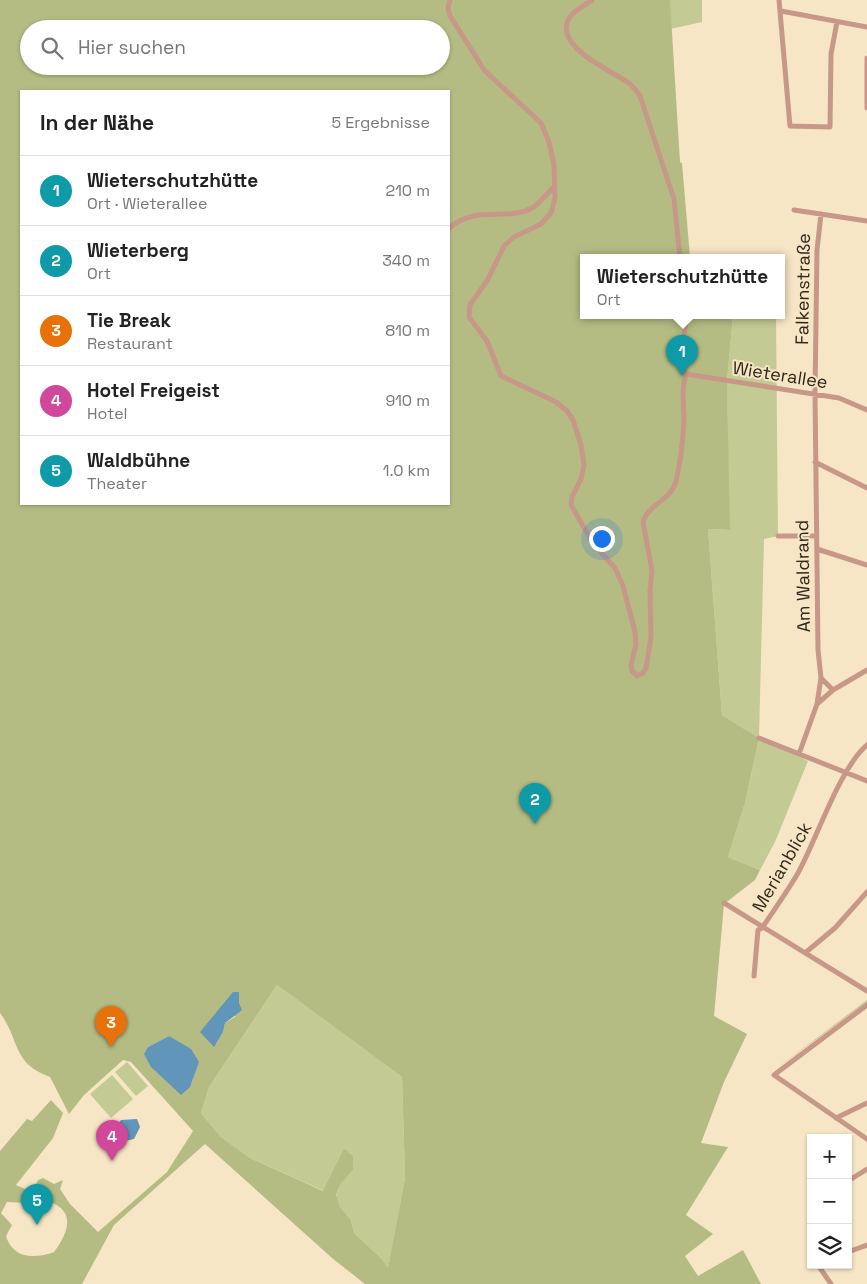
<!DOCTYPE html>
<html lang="de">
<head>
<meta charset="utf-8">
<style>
	:root { --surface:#fff; --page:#f6f6f6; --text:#222; --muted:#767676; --line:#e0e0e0; --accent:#4d71e4 }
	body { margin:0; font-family:"Space Grotesk",sans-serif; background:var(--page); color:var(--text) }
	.controls { position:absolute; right:15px; bottom:15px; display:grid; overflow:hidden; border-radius:0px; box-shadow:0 1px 4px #0004 }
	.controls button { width:45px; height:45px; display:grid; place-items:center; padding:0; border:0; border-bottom:1px solid var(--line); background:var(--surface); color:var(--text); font:25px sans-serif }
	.you { position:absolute; left:601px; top:538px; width:18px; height:18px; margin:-12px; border:4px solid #fff; border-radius:50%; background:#1a73e8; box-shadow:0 0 0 8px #1a73e833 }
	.badge { display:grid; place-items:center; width:32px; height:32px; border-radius:50%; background:var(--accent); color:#fff; font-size:16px; font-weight:700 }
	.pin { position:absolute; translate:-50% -41px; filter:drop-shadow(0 1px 2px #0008) }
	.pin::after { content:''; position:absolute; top:26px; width:18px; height:15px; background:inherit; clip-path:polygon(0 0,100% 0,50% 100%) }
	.popup { position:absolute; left:580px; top:254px; width:205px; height:65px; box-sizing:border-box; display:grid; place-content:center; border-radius:0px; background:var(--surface); filter:drop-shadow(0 1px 4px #0005); font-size:16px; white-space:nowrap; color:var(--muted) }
	.popup b { font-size:19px; color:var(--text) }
	.popup::after { content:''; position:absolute; left:50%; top:100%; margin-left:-10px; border:10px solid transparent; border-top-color:var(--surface) }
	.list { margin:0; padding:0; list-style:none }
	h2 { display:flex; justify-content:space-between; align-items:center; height:65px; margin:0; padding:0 20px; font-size:21px }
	h2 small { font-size:16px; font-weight:400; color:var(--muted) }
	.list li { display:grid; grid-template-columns:32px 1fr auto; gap:15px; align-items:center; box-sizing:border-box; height:70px; padding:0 20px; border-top:1px solid var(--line) }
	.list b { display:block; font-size:19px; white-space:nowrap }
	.list p { margin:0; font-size:16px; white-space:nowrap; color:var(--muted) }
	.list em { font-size:16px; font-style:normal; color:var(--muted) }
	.icon { flex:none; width:28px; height:28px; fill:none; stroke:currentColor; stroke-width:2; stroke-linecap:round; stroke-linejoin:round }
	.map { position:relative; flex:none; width:867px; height:1284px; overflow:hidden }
	.search { position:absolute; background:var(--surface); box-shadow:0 1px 4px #0004; left:20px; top:20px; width:430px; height:55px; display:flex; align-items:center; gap:12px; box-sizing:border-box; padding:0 18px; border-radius:28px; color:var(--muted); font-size:19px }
	.panel { position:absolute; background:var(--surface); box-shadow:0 1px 4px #0004; left:20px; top:90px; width:430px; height:415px; border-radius:0px }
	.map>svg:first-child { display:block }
	.green { fill:#c3ca93 }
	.forest { fill:#b5bc83; fill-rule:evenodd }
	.water { fill:#6195b9 }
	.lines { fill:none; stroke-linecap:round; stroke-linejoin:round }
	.minor { stroke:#c79787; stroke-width:5 }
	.labels { text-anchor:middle; stroke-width:4; stroke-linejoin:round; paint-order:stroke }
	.street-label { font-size:18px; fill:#2d261a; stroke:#f7e6c5 }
</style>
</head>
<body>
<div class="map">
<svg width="867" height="1284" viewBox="0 0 867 1284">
	<rect width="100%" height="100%" fill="#f7e6c5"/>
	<path class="green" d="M670,0H702V22L670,29Z
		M733,315H776L778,536L764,539L759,737L808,761L775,842L760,870L728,857L745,803L759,738L722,715L708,529L729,530L727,382Z
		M277,985L402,1077L405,1178L388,1269L382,1259L354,1233L351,1220L340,1207L336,1196L340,1185L353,1170V1156L344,1148L324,1191L250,1158L221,1137L201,1113L209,1087Z
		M867,1000V1002L769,1074Z
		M127,1062L148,1086L136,1096L115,1072Z
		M112,1075L133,1099L111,1118L90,1094Z"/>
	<path class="forest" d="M0,0H670L680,162L682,163L690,257H583V315H733L727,382L730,530L708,529L722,715L759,738L745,803L728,857L760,870L755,880L724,904L714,1016L747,1034L724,1082L701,1143L728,1147L686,1215L713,1234L685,1256L698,1276L743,1250L761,1284H365L332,1258L205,1144L114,1225L82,1284H0V1151L27,1119L32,1121L51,1100L63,1113L53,1138L16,1185L32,1192L38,1180L43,1178L54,1184L63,1180L60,1189L70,1204L98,1232L167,1172L193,1131L131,1062L123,1060L84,1095L69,1114L50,1077C11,1063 20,1039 0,1013ZM29,29H441V66H29ZM21,91H449V504H21ZM277,985L402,1077L405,1178L388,1268L382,1259L354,1233L351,1220L340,1207L336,1195L340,1185L353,1170V1156L344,1148L323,1191L250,1158L221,1137L201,1113L209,1087ZM236,1016L225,1023L223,1032L214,1046L201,1032L211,1020ZM169,1036L193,1079L190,1086L174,1088L157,1071L148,1047ZM41,1199C75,1207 72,1228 54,1252C35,1259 13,1259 6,1236L12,1225L1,1213L7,1202L25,1203Z"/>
	<path class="water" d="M233,992H239V1003L242,1010L225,1023L223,1032L214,1047L200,1032Z
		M169,1036L191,1049L199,1062L190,1087L181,1095L151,1067L144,1054L148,1047Z
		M137,1119L140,1127L134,1139L125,1141L126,1138L119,1134L117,1135L115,1128L121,1120Z"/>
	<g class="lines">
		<path class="minor" d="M450,0L448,8L450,16L485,71L541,123L549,142L554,165L555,198L551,213L541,224L514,237L504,246L488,279L470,305L469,317L487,341L501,376L556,402L567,411L573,420L581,445L584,465L581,479L572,497L571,505L594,545L615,568L623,586L635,632L636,645L631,665L632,671L637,676L643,673L646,668L651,637L650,589L652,571L643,522C648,504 672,500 676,481C681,461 683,440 684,420C684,404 681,389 686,374
			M592,0C586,5 575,9 570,17C551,46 611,70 627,82C632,85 636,90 640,96L674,199L680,257
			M779,0L790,126L830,127L831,54L837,22
			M781,11L867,27
			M867,58V108
			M794,210L867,221
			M449,228C478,204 506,222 532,208C540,203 547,193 555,186
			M686,315C687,336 674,355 686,374
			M686,374L839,398L867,410
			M815,462L867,488
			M778,536H816
			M817,549L867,565
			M821,678L833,690
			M817,704L833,690L867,670
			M759,738L867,781
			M799,754L817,704L821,678L818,650L815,394L817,250L821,214
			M724,903L867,991
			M805,953L835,928L867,892
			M754,976L758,930L762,928C774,910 787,892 798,873C817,839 839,769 867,745
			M867,1005L774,1075L867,1139
			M836,1118L867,1103
			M848,1181L867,1169
			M848,1252L867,1245
			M825,1265L820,1268L831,1284"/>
	</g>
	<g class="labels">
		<g class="street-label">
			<text transform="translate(803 289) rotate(-89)" y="6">Falkenstraße</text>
			<text transform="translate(780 375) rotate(9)" y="6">Wieterallee</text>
			<text transform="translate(803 576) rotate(-91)" y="6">Am Waldrand</text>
			<text transform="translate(782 867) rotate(-60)" y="6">Merianblick</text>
		</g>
	</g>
</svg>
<div class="controls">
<button>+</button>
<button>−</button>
<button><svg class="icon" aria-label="layers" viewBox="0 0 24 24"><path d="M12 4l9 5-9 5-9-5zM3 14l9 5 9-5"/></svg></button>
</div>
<div class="you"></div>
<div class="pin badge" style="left:682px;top:376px;background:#0f9aa8">1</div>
<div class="popup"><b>Wieterschutzhütte</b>Ort</div>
<div class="pin badge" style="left:535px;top:824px;background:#0f9aa8">2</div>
<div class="pin badge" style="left:111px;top:1047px;background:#e8710a">3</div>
<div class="pin badge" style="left:112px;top:1161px;background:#d1479c">4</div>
<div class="pin badge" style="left:37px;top:1225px;background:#0f9aa8">5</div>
<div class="search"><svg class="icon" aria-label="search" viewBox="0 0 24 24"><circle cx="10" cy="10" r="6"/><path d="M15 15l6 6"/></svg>Hier suchen</div>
<section class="panel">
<h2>In der Nähe<small>5 Ergebnisse</small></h2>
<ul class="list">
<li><span class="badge" style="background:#0f9aa8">1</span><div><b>Wieterschutzhütte</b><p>Ort · Wieterallee</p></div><em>210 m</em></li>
<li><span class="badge" style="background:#0f9aa8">2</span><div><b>Wieterberg</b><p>Ort</p></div><em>340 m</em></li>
<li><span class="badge" style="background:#e8710a">3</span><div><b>Tie Break</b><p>Restaurant</p></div><em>810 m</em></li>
<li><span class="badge" style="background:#d1479c">4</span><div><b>Hotel Freigeist</b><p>Hotel</p></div><em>910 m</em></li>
<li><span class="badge" style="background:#0f9aa8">5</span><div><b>Waldbühne</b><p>Theater</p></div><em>1.0 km</em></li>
</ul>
</section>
</div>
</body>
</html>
